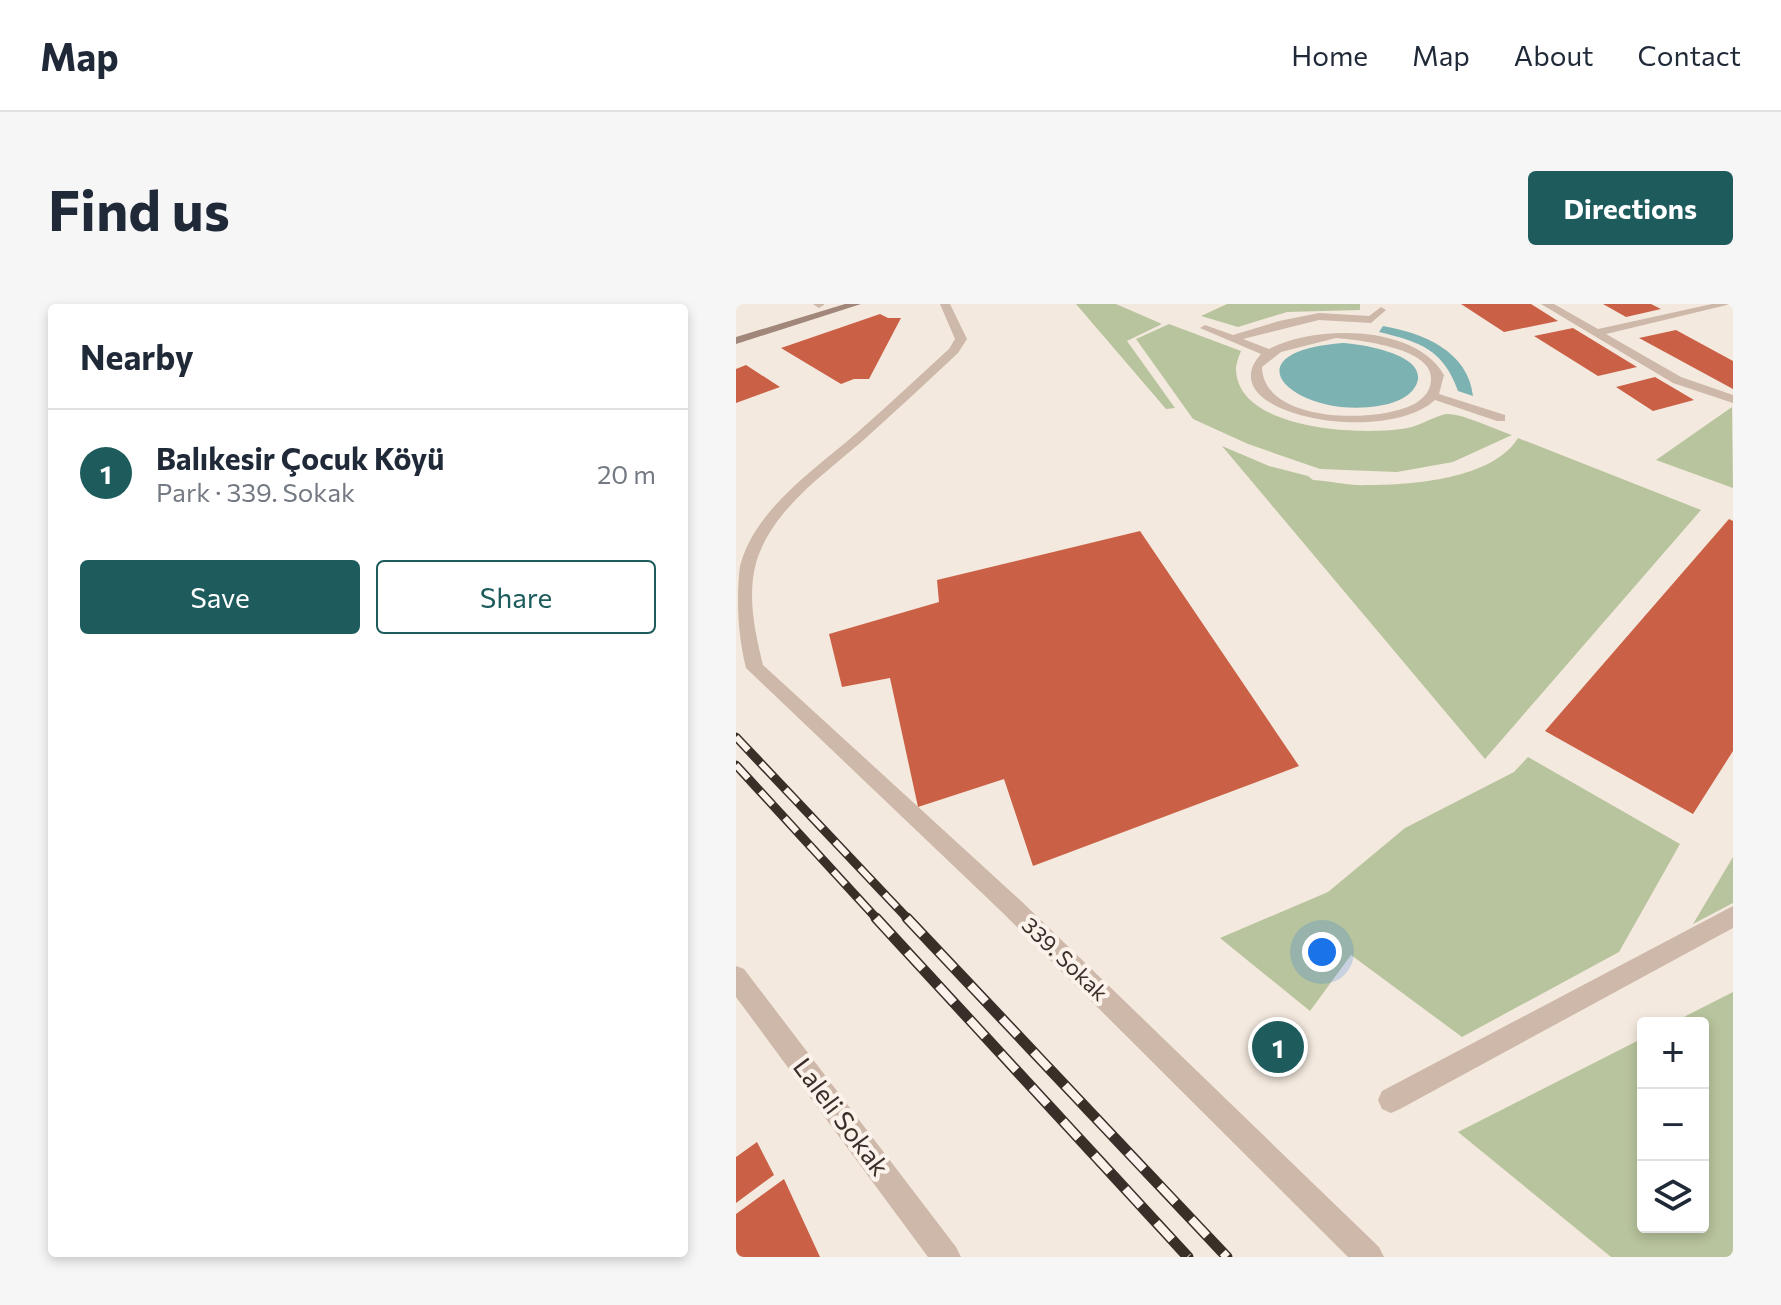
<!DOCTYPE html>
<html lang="en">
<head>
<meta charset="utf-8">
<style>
	:root { --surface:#fff; --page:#f6f6f7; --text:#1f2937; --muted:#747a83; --line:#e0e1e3; --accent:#1d5b5d }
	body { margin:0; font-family:Commissioner,sans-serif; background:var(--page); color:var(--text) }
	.controls { position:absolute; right:24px; bottom:24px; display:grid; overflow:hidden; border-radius:8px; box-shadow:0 4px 12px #0003 }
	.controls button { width:72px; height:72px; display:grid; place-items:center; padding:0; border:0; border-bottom:2px solid var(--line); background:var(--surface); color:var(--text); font:40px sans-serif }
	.you { position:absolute; left:586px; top:648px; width:28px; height:28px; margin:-20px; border:6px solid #fff; border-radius:50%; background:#1a73e8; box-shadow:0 0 0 12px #1a73e833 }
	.badge { display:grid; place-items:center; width:52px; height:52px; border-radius:50%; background:var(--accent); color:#fff; font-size:26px; font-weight:700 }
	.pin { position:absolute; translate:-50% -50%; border:4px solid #fff; box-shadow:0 2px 8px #0006 }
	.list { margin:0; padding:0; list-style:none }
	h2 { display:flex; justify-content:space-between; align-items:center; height:104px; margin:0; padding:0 32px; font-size:34px }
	h2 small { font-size:26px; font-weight:400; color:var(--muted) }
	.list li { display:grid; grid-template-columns:52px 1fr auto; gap:24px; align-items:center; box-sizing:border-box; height:128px; padding:0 32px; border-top:2px solid var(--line) }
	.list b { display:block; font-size:30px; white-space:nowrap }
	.list p { margin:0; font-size:26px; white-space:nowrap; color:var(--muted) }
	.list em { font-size:26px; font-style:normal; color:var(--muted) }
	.actions { display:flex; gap:16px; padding:24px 32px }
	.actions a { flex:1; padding:18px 0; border:2px solid var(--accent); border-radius:8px; text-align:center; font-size:28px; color:var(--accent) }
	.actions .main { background:var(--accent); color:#fff }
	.icon { flex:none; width:44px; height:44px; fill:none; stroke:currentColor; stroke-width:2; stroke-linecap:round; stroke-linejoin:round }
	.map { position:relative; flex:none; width:997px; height:953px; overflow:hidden; border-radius:8px }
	header { display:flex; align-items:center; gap:48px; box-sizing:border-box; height:112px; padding:0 40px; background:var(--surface); border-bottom:2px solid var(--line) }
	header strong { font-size:38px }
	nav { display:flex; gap:44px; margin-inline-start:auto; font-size:28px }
	.intro { display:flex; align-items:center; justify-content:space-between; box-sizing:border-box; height:192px; padding:0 48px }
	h1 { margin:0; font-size:56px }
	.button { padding:20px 36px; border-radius:8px; background:var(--accent); color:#fff; font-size:28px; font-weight:700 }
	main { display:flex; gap:48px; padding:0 48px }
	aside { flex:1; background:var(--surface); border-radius:8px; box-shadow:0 4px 12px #0003 }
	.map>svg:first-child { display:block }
	.green { fill:#b8c49d }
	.water { fill:#7cb2b2 }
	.building { fill:#ca6146 }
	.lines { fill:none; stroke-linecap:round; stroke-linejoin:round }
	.pedestrian { fill:#cdb8a9; fill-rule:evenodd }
	.minor { fill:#cdb8a9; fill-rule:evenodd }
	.tertiary { fill:#cdb8a9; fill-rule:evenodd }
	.secondary { fill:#a1877a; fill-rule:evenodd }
	.rail-far1-casing { stroke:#3a2e29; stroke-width:9 }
	.rail-casing { stroke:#3a2e29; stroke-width:11 }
	.rail-far1 { stroke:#fbf3eb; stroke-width:6; stroke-dasharray:18; stroke-linecap:butt }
	.rail { stroke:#fbf3eb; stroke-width:8; stroke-dasharray:23; stroke-linecap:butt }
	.labels { text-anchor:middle; stroke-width:8; stroke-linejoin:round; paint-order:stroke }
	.street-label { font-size:22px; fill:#3a2e29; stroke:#fbf3eb }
	.near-street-label { font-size:26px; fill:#3a2e29; stroke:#fbf3eb }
</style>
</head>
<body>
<header>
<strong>Map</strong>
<nav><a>Home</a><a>Map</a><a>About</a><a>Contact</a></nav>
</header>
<div class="intro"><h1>Find us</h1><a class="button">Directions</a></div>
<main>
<aside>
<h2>Nearby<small></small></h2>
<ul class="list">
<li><span class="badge">1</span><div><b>Balıkesir Çocuk Köyü</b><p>Park · 339. Sokak</p></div><em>20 m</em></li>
</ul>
<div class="actions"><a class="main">Save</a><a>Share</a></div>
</aside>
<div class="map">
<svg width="997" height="953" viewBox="0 0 997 953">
	<rect width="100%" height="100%" fill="#f4e9de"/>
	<path class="green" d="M340,0H380L426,20L391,37L439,104L430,105Z
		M491,0H624V6L551,8L502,23L465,12Z
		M433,20L505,47C503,52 500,60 500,65C501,127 628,132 671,124C684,122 698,112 711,110C725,109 761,126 776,131L717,158L661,168L584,165L512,140L457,115L400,35Z
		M996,103L997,184L920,156Z
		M782,134L965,206L749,455L486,142L533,162L572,172L577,176C595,177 614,182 632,181C676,181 757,175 782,134Z
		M792,453L944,540L883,648L726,733L615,651L574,707L484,634L592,588L669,524L778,468Z
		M997,553V599L957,620Z
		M997,688V953H875L722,828L907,734V923H967V719H936Z"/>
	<path class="water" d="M647,22C687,29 732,47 737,92L722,87C707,45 684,38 643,28Z
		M607,39C625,40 698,51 679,83C672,95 655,100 642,102C559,115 487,48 607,39Z"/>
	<path class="building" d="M725,0H795L822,17L768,28Z
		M867,0H915L925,5L890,13Z
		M144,10L152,14H165L133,75H118L105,80L45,44Z
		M837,24L901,63L862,72L798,32Z
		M940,26L997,57V85L903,34Z
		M10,61L44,83L0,99V65Z
		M919,73L958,96L917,107L880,83Z
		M993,215L997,217V447L957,510L809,427Z
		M404,227L563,462L297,562L268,475L182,503L154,374L106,383L93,330L203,298L201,276Z
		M21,838L38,871L0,899V853Z
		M48,875L84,953H0V910Z"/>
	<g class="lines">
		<path class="pedestrian" d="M805,0H818L862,25L976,0H995L870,30L945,73L997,91V99L937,79Z
			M645,3L650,6L635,19L583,16L507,35L533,45C579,21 679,20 708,71L703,90L769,111V117H761L699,96C648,143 471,110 525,50L464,24L469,21L497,31L543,17L583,9L633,12ZM600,34C623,36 697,44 695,75C695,86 689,93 680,99C644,120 527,120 526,63L545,48Z
			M997,602V624L664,805L655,809L646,805L642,796L646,787Z"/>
		<path class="minor" d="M77,0H88V1L83,4Z
			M0,662L8,665L220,943L225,953H192L0,693Z"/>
		<path class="tertiary" d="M204,0H214L231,35L222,49C192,77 162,105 132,132C92,168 36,204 20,259C11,293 19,328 27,361L284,596L643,943L648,953H612L268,610L10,364C2,331 0,296 4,262C20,203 80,165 123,127C154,100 183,72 213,45L219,35Z"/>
		<path class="secondary" d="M109,0H125L0,40V33Z"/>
		<defs>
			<path id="rail-far1" d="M0,433L173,616
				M0,461L142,616"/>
			<path id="rail" d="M140,614L452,953
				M171,614L491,953"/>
		</defs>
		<use href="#rail-far1" class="rail-far1-casing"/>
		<use href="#rail" class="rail-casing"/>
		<use href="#rail-far1" class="rail-far1"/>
		<use href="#rail" class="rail"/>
	</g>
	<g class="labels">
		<g class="street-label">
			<text transform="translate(329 655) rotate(44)" y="8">339. Sokak</text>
		</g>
		<g class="near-street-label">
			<text transform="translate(105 813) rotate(53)" y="9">Laleli Sokak</text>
		</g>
	</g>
</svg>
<div class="controls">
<button>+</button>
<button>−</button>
<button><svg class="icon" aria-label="layers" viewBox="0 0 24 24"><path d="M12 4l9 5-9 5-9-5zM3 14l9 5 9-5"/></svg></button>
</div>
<div class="you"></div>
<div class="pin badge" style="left:542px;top:743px">1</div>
</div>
</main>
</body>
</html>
